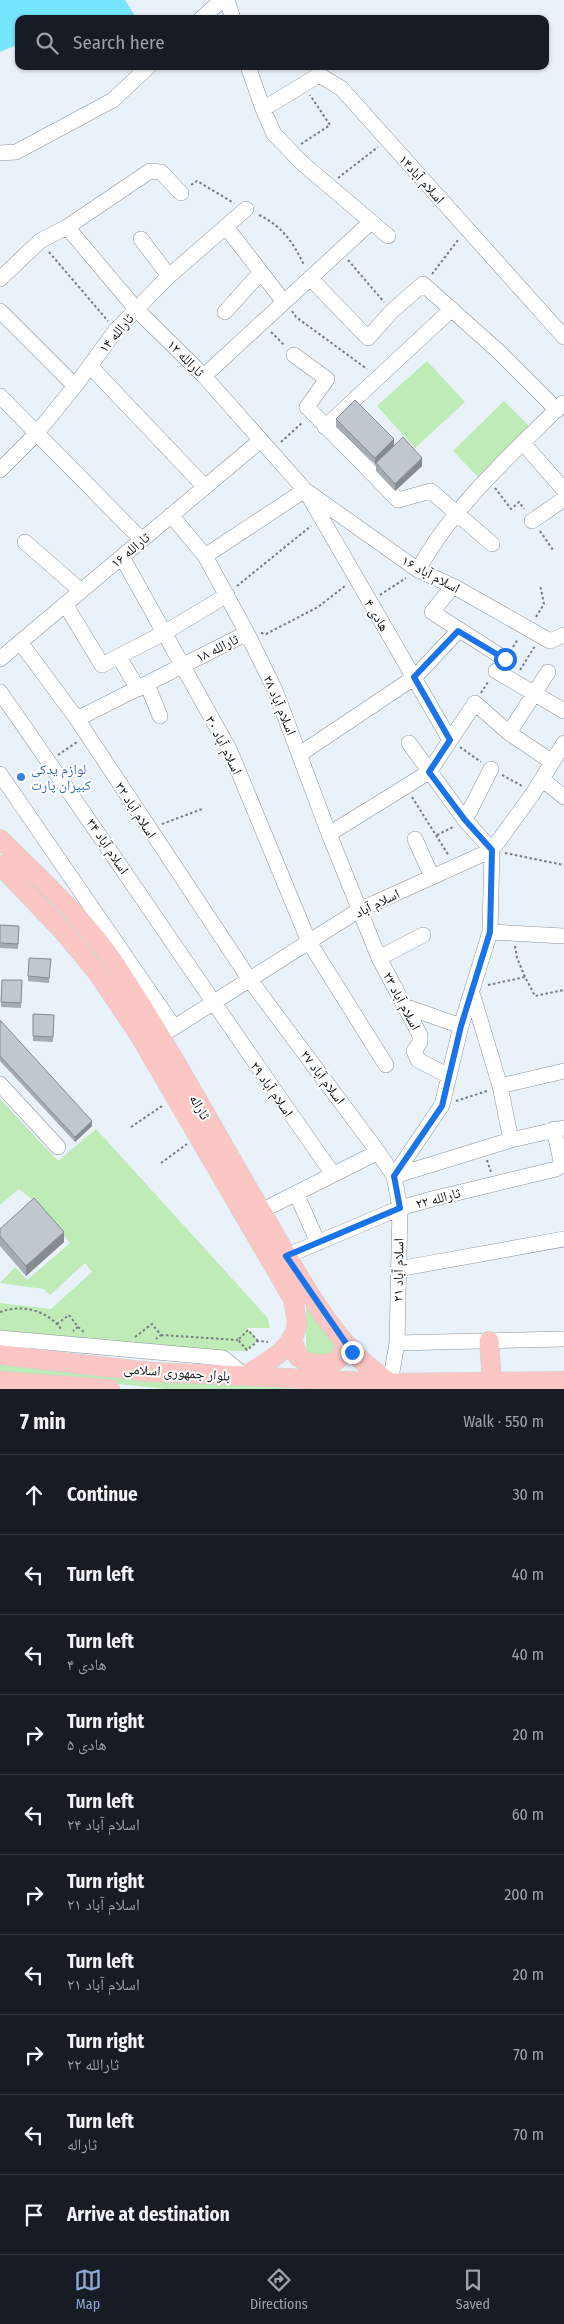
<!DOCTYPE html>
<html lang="en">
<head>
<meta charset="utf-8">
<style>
	:root { --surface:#171b24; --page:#20242c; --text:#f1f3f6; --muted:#9ea1a6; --line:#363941; --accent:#92abdd }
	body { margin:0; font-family:"Fira Sans Condensed","Noto Naskh Arabic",sans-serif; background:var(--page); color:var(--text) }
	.stop { position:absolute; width:15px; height:15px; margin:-11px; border:4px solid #1a73e8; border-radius:50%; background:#fff }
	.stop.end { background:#1a73e8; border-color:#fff; box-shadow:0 1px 5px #0008 }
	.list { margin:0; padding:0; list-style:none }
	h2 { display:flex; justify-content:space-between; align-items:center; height:65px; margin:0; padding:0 20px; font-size:21px }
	h2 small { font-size:16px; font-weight:400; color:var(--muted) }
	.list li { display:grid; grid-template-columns:32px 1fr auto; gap:15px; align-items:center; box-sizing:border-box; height:80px; padding:0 20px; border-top:1px solid var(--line) }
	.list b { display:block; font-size:19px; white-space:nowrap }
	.list p { margin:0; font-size:16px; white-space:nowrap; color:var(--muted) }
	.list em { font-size:16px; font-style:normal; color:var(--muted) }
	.icon { flex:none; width:28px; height:28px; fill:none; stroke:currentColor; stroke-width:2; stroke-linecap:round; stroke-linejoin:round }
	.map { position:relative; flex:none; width:564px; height:1389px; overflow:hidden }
	.search { position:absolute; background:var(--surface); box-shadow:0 1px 4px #0004; left:15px; right:15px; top:15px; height:55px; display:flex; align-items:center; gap:12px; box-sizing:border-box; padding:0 18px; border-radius:10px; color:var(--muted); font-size:19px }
	.sheet { height:865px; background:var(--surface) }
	nav { display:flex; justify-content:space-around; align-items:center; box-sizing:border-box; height:70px; border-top:1px solid var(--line); background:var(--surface); font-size:14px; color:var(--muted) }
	nav a { display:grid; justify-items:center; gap:2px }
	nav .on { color:var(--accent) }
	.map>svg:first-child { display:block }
	.green { fill:#beebb6 }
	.water { fill:#75e6fd }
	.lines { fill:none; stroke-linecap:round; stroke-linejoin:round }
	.minor-casing { stroke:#8c939a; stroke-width:16 }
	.major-casing { stroke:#cfcfd0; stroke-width:20 }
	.path { stroke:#767c81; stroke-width:2; stroke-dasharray:2.5 2.5; stroke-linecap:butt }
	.minor { stroke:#fff; stroke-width:15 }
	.major { stroke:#fbc6c4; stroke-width:19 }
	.wall { fill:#a5abb2 }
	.shaded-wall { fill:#868b91 }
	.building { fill:#c0c7cf; stroke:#868b91 }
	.route { stroke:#1a73e8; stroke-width:6 }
	.shop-dot { fill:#3f7fe0; stroke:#fff; stroke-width:2 }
	.labels { text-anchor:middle; stroke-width:4; stroke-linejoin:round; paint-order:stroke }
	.street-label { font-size:14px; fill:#0e1113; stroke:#fff }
	.shop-label { font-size:14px; fill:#366cbe; stroke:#fff; text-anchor:start }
</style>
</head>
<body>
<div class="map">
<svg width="564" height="1389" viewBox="0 0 564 1389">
	<rect width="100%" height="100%" fill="#e9f1f9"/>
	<path class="green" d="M427,361L465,402L415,448L377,406Z
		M504,401L530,427L478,477L453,451Z
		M0,1099L58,1161L96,1129L267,1317L270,1328H247L258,1340L246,1351C164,1350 82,1341 0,1330V1303L51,1309L92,1272L85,1263L50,1295L44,1289L0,1283L15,1267L27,1280L70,1243L35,1202L19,1189L0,1205Z
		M306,1298L334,1336L337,1349L330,1357L306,1354Z
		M0,1363L77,1369L193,1383L306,1389H167L0,1372Z"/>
	<path class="water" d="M0,0H125L137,19H19V44L0,52Z"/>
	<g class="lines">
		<defs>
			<path id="minor" d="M227,0L233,19
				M201,19L222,0
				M248,66L263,109L274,134L302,163L388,236
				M263,109L319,75L341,88L564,337
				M0,153L16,152L113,100L149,66
				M67,227L136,309L204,376L305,490L418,570L453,586L550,641L564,635
				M226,227L284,302
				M141,239L169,276
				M310,278L368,338L392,311L423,284L498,351L557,410
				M0,279L40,241L67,227L150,171L161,172L181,193
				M0,311L75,386
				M225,312L261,272
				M294,355L327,379L307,407L398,500L431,491L492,544
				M90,366L205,487
				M204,376L371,222
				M0,396L142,540
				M325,427L452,309
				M523,443L564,490
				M0,470L36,434L75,386L116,330L169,276L246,209
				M307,493L450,740
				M171,515L205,556L247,633L275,690L329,834L379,958L420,1035V1042L414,1051L418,1060L447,1075
				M532,521L564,499
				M25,542L81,591
				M205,556L305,490
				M122,557L230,751L309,942L386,1065
				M418,570C452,507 512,454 563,403
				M453,586L432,612L505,659
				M65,604L102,665L164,633L227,595
				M20,642L77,719L250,980L378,1152L394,1176L511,1140
				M119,657L138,689
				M0,659L261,440
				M496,671L564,711
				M147,684L160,716
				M0,692C112,852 220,1014 333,1174
				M77,719L247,633
				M509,733L548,672
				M300,754L415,677L458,631
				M0,774L174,1027
				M542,779L564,797
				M465,820L491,769
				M329,834L429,772L475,703L509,733L552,762
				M415,839L432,877
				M490,932L564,936
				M379,958L423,935
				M472,993L500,1086L511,1140L563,1128
				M404,1006L461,1026
				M159,1037L359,910L492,850L534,792L564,743
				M0,1084L58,1147
				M500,1086L564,1071
				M296,1193L318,1243
				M261,1211L378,1152
				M286,1256L400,1208L432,1199L556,1169L560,1166L561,1161L554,1129
				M398,1269L564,1239
				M0,1338L223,1358L245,1376
				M397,1343L564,1339
				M390,1383L397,1343L400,1208L394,1176L442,1105L461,1026L490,932L492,850L465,820L409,743"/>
			<path id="major" d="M0,839C40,879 83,917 115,964C167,1043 212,1127 260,1209C296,1270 329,1342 390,1383
				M0,865L63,931L97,972L140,1036L293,1299C294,1306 296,1315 297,1322C297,1348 263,1364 245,1376
				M292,1337L298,1357C316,1368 346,1369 344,1341
				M489,1341L492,1381
				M0,1355L151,1372L245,1376L390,1383L564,1381
				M0,1381L110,1389"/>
		</defs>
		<use href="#minor" class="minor-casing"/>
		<use href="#major" class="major-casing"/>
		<path class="path" d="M301,144L330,125L310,95
			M338,178L378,147
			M191,185L197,181L234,203
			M259,215C282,226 293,242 304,265
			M49,252L108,321
			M348,260L384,302
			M432,274L458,240
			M292,311L296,317L367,369
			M271,332L285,346
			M281,442L303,422
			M495,488L511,509L519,502L524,509
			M540,531L553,550
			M237,586L311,526
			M380,595L406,578
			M536,617L544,604L540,585
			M261,633L266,634L318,607L345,586
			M513,647L518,639
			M520,670L535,646
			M481,693L488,682
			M460,747L481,762
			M58,755L77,742
			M502,775L522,786
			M412,797L449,856
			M162,824L202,809
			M437,835L453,827
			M505,853L564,865
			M515,946L517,958L525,977
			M488,985L525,977L535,996L564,990
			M456,1101L487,1091
			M131,1127L162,1106
			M487,1160L491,1172
			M161,1163L187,1144
			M0,1312C22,1304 47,1310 61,1329
			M57,1324L69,1315L78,1327L73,1331
			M78,1327L84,1332
			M161,1335L238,1340
			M135,1337L152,1324L161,1335L156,1339
			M258,1341L248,1330L238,1340L247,1350L258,1341L268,1342"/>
		<use href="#minor" class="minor"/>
		<use href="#major" class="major"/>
	</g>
	<path class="wall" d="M336,419L394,445L422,466L395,491L376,471V465L336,427Z
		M0,925L19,926L18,949L0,948Z
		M51,959L49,983L28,981V976Z
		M2,980H22L21,1008L1,1007Z
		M33,1014L54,1015L53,1042L33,1041Z
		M0,1020L92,1126L75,1142L0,1061Z
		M0,1229L64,1242L26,1276L0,1246Z"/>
	<path class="shaded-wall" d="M394,439V447L376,463L375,466V458Z
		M422,458V466L395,491V484Z
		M92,1121V1126L75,1142V1137Z
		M64,1232V1242L26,1276V1266Z"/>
	<path class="building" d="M355,400L394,439L375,458L336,419Z
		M403,437L422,458L395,484L376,463Z
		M0,925L19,926L18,944L0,943Z
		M29,958L51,959L49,978L28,976Z
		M2,980H22L21,1003L1,1002Z
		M33,1014L54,1015L53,1037L33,1036Z
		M0,1020L92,1121L75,1137L0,1056Z
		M34,1198L64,1232L26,1266L0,1236V1229Z"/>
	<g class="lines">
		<path class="route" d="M352,1352L286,1256L400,1208L394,1176L442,1106L461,1026L490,932L492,850L465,820L429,772L450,740L414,677L458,631L505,659"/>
	</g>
	<circle class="shop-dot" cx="21" cy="777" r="5"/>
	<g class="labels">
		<g class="street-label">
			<text transform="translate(422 179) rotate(48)" y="5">اسلام آباد۱۴</text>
			<text transform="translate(116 333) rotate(-50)" y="5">ثارالله ۱۴</text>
			<text transform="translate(186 358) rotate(45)" y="5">ثارالله ۱۲</text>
			<text transform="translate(130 550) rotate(-40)" y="5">ثارالله ۱۶</text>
			<text transform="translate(431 574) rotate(28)" y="5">اسلام آباد ۱۶</text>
			<text transform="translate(377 615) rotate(59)" y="5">هادی ۴</text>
			<text transform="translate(217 648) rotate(-27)" y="5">ثارالله ۱۸</text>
			<text transform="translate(280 705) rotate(67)" y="5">اسلام آباد ۲۸</text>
			<text transform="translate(224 745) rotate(63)" y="5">اسلام آباد ۳۰</text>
			<text transform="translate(136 810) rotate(57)" y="5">اسلام آباد ۳۲</text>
			<text transform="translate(108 846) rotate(56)" y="5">اسلام آباد ۳۴</text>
			<text transform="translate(377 903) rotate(-26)" y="5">اسلام آباد</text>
			<text transform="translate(402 1001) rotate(62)" y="5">اسلام آباد ۲۳</text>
			<text transform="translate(323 1077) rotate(53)" y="5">اسلام آباد ۲۷</text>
			<text transform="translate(272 1089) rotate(55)" y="5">اسلام آباد ۲۹</text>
			<text transform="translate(200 1107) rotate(60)" y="5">ثاراله</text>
			<text transform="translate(438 1198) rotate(-15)" y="5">ثارالله ۲۲</text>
			<text transform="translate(398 1270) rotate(-89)" y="5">اسلام آباد ۲۱</text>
			<text transform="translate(177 1372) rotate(4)" y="5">بلوار جمهوری اسلامی</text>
		</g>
		<g class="shop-label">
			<text x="31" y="774">لوازم یدکی<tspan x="31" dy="16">کبیران پارت</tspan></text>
		</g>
	</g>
</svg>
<div class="stop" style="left:505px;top:659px"></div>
<div class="stop end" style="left:352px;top:1352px"></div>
<div class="search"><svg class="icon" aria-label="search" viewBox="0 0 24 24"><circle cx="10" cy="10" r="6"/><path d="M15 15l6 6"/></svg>Search here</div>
</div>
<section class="sheet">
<h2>7 min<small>Walk · 550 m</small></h2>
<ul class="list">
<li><svg class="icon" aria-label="ahead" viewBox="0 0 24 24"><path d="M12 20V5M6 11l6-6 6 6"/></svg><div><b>Continue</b></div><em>30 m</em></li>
<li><svg class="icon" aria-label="left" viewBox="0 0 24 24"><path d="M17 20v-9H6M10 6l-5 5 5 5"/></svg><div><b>Turn left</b></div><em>40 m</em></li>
<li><svg class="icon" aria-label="left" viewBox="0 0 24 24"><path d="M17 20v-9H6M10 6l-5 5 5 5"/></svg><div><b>Turn left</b><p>هادی ۴</p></div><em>40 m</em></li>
<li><svg class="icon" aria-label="right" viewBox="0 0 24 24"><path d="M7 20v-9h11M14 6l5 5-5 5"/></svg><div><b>Turn right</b><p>هادی ۵</p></div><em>20 m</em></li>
<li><svg class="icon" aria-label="left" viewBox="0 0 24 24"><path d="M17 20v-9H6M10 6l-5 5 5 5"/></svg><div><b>Turn left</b><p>اسلام آباد ۲۴</p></div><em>60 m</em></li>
<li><svg class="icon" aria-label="right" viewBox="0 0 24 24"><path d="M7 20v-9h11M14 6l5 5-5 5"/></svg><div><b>Turn right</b><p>اسلام آباد ۲۱</p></div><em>200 m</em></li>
<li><svg class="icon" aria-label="left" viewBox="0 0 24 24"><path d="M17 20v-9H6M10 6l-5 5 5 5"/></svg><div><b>Turn left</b><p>اسلام آباد ۲۱</p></div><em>20 m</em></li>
<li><svg class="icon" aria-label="right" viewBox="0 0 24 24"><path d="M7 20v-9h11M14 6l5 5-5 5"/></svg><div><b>Turn right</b><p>ثارالله ۲۲</p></div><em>70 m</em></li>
<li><svg class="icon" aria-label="left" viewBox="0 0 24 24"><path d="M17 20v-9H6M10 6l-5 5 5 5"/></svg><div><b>Turn left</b><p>ثاراله</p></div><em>70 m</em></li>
<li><svg class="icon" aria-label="arrive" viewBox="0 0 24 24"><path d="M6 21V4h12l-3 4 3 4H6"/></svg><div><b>Arrive at destination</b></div></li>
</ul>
</section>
<nav>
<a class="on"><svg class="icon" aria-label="map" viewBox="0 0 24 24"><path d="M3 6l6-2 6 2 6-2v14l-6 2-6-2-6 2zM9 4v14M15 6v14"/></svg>Map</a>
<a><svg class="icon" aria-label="directions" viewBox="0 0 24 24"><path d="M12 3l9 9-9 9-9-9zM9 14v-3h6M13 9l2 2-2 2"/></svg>Directions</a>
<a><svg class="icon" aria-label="saved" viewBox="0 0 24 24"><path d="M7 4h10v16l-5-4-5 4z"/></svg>Saved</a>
</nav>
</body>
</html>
